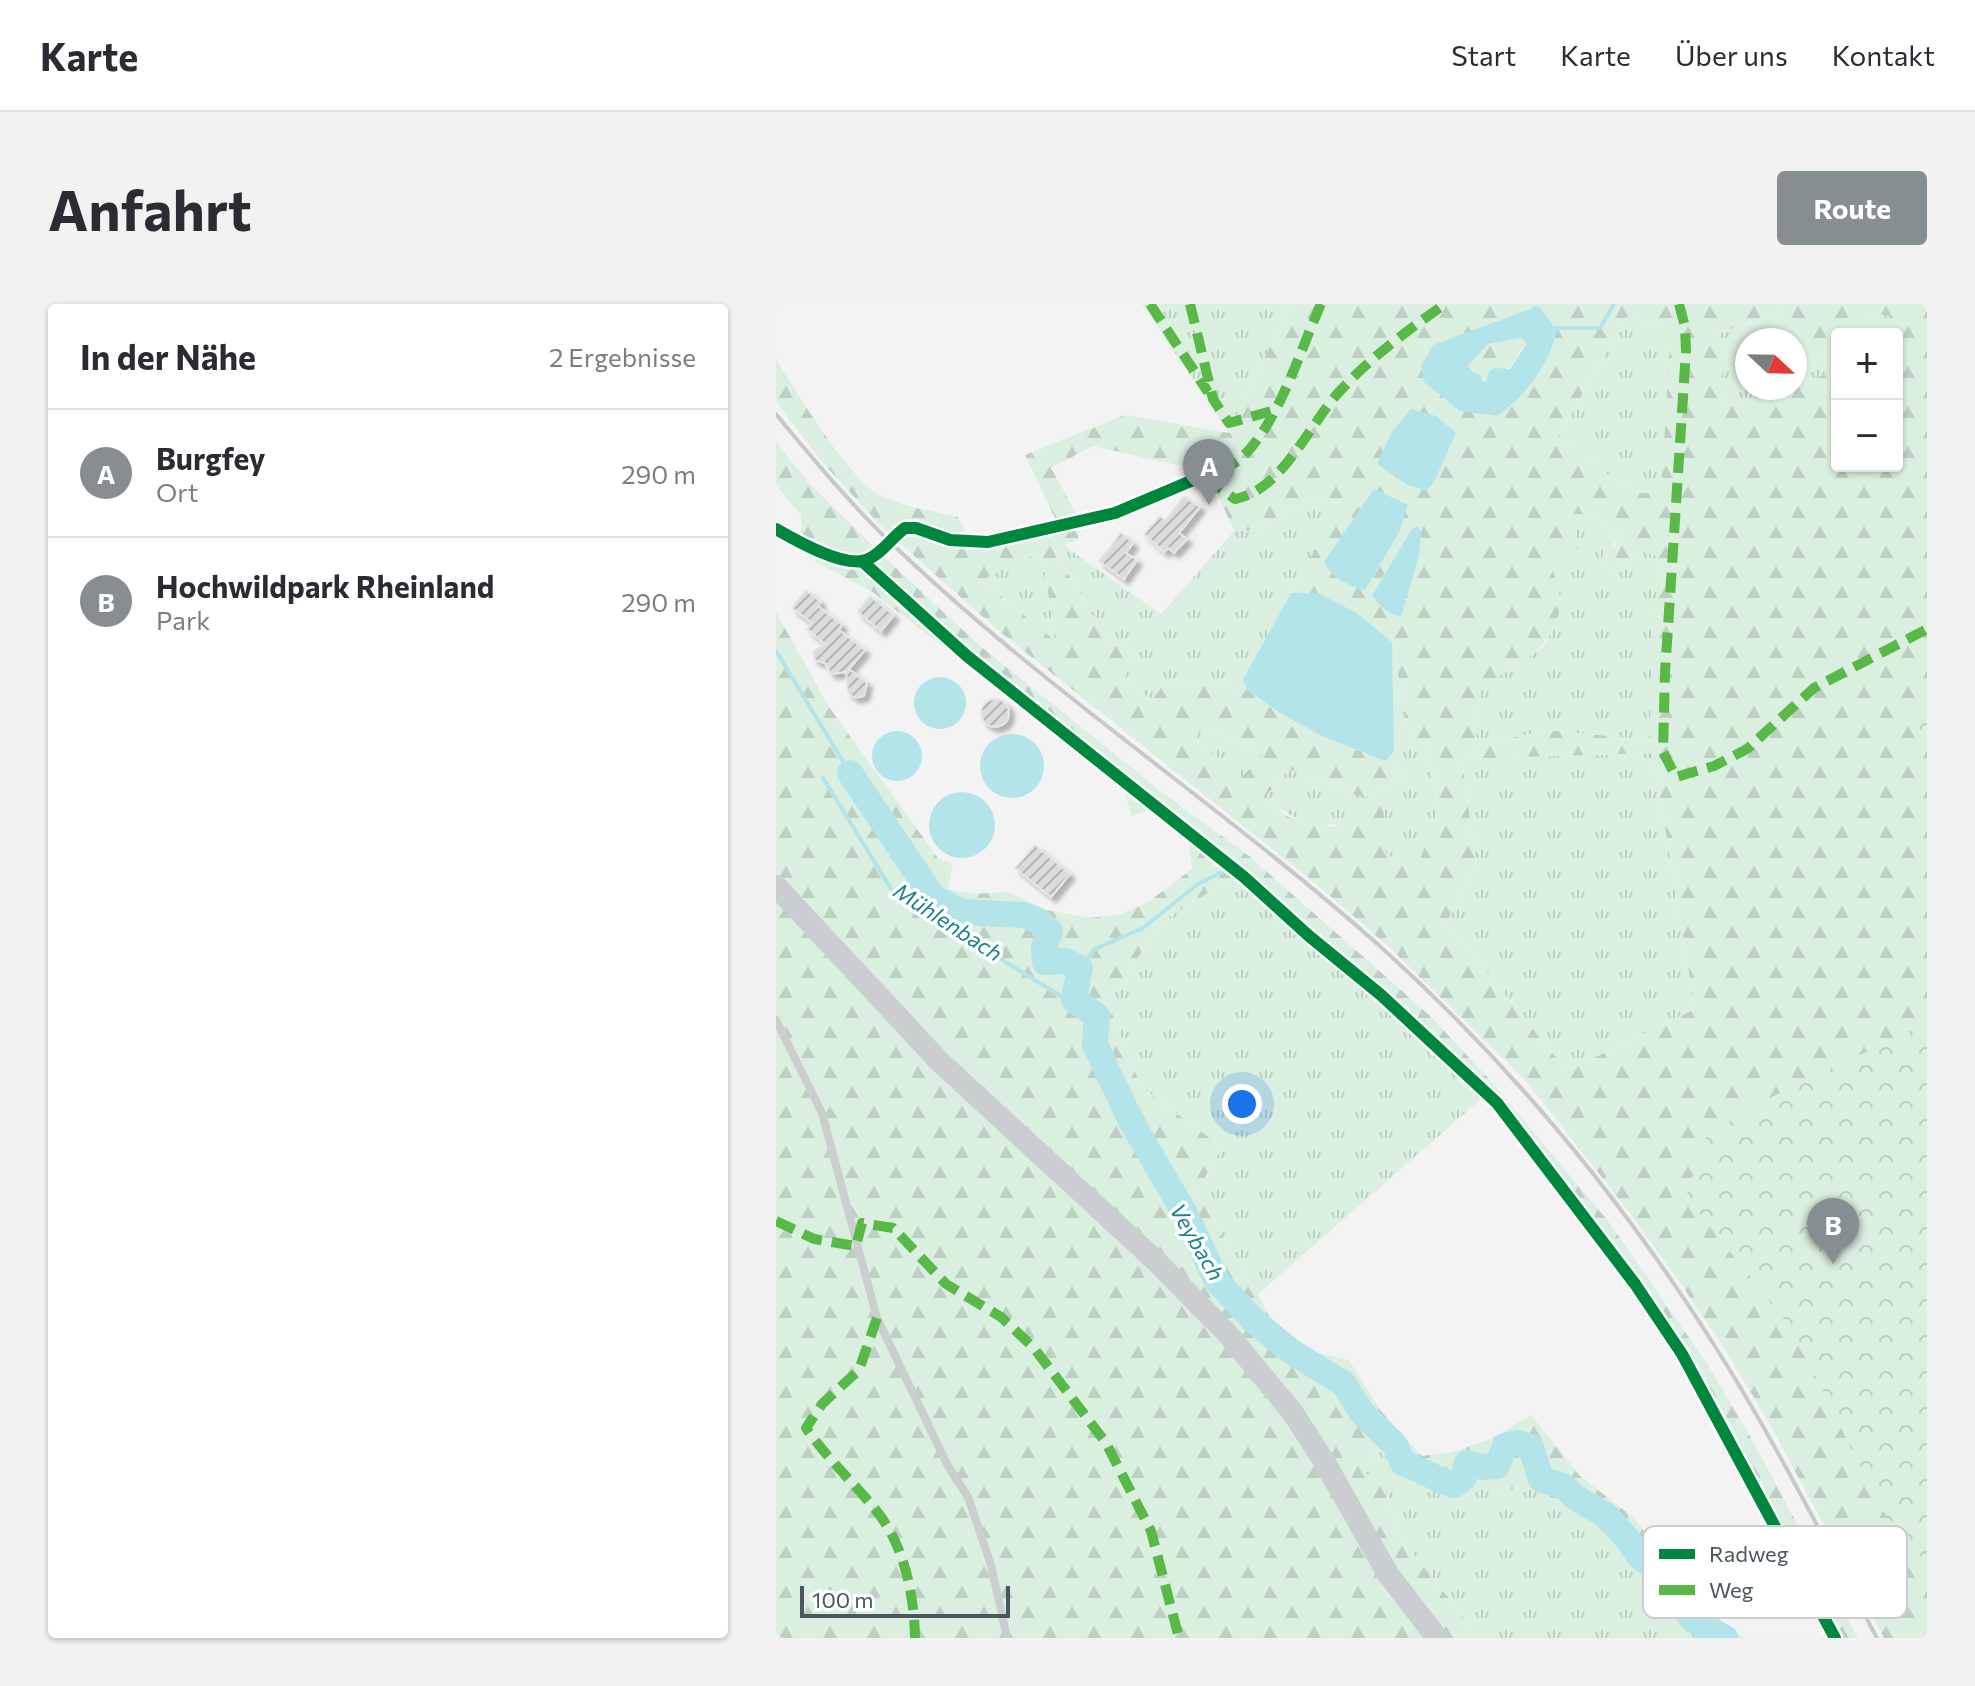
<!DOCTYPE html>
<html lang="de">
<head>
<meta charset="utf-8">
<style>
	:root { --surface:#fff; --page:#f2f2f3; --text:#2b2b33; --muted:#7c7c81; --line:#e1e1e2; --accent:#868e92 }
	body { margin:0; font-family:Commissioner,sans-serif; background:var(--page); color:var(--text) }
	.controls { position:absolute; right:24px; top:24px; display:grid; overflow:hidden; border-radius:8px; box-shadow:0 2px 6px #0004 }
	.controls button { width:72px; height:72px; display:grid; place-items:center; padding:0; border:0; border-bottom:2px solid var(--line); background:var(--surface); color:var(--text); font:40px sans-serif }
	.compass { position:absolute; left:959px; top:24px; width:72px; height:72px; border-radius:50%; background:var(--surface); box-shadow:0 2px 6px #0004; rotate:112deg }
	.scale { position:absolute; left:24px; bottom:20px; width:210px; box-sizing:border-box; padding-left:8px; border:4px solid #4b575d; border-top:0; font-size:22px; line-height:28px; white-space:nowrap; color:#4b575d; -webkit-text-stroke:6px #fff; paint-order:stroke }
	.you { position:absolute; left:466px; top:800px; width:28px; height:28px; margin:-20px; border:6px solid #fff; border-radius:50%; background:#1a73e8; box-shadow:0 0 0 12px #1a73e833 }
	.badge { display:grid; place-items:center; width:52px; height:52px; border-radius:50%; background:var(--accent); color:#fff; font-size:26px; font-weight:700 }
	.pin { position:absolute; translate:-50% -66px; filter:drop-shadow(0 2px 4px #0008) }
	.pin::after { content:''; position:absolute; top:42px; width:28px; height:24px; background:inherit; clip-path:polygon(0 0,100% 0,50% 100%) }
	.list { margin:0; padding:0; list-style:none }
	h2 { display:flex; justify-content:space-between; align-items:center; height:104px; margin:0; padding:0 32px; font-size:34px }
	h2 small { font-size:26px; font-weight:400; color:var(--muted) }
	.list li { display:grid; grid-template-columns:52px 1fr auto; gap:24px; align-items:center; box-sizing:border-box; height:128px; padding:0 32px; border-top:2px solid var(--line) }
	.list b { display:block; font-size:30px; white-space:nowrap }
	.list p { margin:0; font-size:26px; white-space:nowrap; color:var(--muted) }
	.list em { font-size:26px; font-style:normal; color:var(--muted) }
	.map { position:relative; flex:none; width:1151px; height:1334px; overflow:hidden; border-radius:8px }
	header { display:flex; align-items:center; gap:48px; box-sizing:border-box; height:112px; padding:0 40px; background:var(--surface); border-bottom:2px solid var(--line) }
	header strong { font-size:38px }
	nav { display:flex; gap:44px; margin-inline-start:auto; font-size:28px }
	.intro { display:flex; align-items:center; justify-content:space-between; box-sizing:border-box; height:192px; padding:0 48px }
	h1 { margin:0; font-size:56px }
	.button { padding:20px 36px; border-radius:8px; background:var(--accent); color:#fff; font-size:28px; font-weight:700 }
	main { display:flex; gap:48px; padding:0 48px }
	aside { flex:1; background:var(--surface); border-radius:8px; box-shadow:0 2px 6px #0004 }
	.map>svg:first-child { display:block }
	.grass { fill:url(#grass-tufts) }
	.forest { fill:url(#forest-firs); fill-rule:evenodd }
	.park { fill:url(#park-crowns) }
	.water { fill:#b2e4e9; fill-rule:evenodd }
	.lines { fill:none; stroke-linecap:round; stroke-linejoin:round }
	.stream { stroke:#b2e4e9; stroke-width:4 }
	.river { stroke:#b2e4e9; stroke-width:26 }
	.building { fill:url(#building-hatch); stroke:#e4e5e5; stroke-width:2; filter:url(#shadow) }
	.service { stroke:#cbcdce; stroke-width:8 }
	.minor { stroke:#cbcdce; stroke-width:16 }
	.secondary { stroke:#cbced0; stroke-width:22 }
	.rail { stroke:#c7c8c9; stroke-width:4 }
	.quiet { stroke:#58b947; stroke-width:10; stroke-dasharray:20 10; stroke-linecap:butt }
	.cycleway-casing { stroke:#fff; stroke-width:17 }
	.cycleway { stroke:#00873e; stroke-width:12 }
	.labels { text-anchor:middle; stroke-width:7; stroke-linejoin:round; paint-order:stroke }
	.water-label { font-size:22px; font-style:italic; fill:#18818c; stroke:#fff }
	.key { fill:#fff; stroke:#c9cdce; stroke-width:2 }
	.key-label { font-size:22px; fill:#4b575d }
</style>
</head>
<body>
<header>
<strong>Karte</strong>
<nav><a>Start</a><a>Karte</a><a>Über uns</a><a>Kontakt</a></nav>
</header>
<div class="intro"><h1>Anfahrt</h1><a class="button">Route</a></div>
<main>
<aside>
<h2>In der Nähe<small>2 Ergebnisse</small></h2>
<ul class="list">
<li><span class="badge">A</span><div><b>Burgfey</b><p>Ort</p></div><em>290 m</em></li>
<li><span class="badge">B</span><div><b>Hochwildpark Rheinland</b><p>Park</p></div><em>290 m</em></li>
</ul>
</aside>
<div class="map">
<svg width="1151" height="1334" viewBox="0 0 1151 1334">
	<defs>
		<pattern id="grass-tufts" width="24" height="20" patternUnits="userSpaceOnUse" patternTransform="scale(2)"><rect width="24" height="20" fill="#daefe0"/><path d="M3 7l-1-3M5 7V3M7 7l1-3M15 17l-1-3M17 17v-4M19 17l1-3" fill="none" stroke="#bdcfc3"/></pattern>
		<pattern id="forest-firs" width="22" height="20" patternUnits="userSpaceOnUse" patternTransform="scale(2)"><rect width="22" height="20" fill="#daefe0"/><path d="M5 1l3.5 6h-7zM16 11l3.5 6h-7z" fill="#bdcfc3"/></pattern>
		<pattern id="park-crowns" width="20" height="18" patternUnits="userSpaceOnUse" patternTransform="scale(2)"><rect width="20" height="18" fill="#daefe0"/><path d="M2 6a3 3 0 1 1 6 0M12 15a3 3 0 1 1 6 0" fill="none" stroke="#bdcfc3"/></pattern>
		<pattern id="building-hatch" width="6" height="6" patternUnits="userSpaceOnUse" patternTransform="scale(2)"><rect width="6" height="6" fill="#dadbdc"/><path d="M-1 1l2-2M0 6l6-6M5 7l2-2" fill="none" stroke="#b3b4b6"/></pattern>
		<filter id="shadow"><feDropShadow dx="5" dy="5" stdDeviation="2" flood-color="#0004"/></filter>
	</defs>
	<rect width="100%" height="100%" fill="#f3f3f3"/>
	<path class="grass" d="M366,0H514L453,129Z
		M1010,7L1029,44L1046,54L1061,41V67L1019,80V36H971V84H1008L952,102L943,86L950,46L941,30Z
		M1096,9L1116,12L1102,30H1073Z
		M850,13L880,19L894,36L887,174L878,189H863L833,172L815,153L781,135Z
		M567,197L467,374L471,386L390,377L376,396L349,378L355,347L332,337L277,244L287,241L385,310L458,227L480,226L519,201Z
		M782,209L815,211L843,231L825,262L839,268L863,247L882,251L874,436L770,426L699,443L706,379L735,366L769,341L784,303L776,261Z
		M266,247L279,338L205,275Z
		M616,338L634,434L653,442L662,507L641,567L610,550L572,516C542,530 512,513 489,493L513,465L588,494L627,476L618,448Z
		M423,419L487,452L466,474L418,434Z
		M877,449L919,705L791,767L670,619L700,562L686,455Z
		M458,573L686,773L704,796L482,990L420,889L446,843L365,783L332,699L386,617Z
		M602,1137L627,1163L668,1187L710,1184L757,1186L803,1205L883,1281L909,1324L925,1334H701L680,1303L621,1230L610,1186L587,1167Z"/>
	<path class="forest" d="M514,0H1151V1334H1108L995,1122L950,1047L905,980L850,904L750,777L613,643L540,580L224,328L119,235L132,228L173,240L301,222L303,235L277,245L332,337L355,347L349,378L376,396L390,377L471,386L504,409L546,432L609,457L618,448L627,476L588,494L513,465L489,493L512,513L557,523L607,498L610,550L640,566L662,507L653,442L634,434L616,338L581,309L542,289H515L566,197L519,201L480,226L458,227L432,168L317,142L275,164L301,211L279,214L249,151L349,111L453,129ZM1009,7L1029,44L1046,54L1061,41V30H1073L1096,9L1115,12L1102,30H1121V162H1061V67L1019,80V84H1008L952,102L943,86L950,46L942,29ZM850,13L880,19L894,37L886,174L878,189H863L833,172L815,153L781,135ZM781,27L721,112L657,41ZM783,209L815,211L843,231L838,243L827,248L825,262L839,268L863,247L882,252L873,436L770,426L699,443L706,380C740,364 777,345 784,304C786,292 778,273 776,261L806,242ZM641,223L645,227L643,252L625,313L596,290L636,225ZM266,247L279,337L205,276ZM424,420L486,451V452L466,473L418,434ZM877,449L919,705L791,767L670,619L700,562L686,455Z
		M745,34L751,39C731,58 748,61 713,71L710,78H707L690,64L712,40Z
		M0,55C20,87 73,176 105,192C128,203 157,207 182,213L191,232L112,228L106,223L46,158L0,98Z
		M0,138L34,180L100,245C78,264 46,241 25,231V211L0,181Z
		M107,252L203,341L387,489L473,552L653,711L714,776L832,917L932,1061L974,1132L1082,1334H1053L962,1166L959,1139L847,966L710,793L607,690L458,573L386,617L332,699L365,783L446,843L420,889L482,990L496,1018L541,1049L573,1056L604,1106L646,1152L675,1148L715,1135L755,1111L805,1173L857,1213L936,1314L969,1334H925L909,1324L883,1281L803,1205L757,1186L710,1184L668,1187L627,1163L602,1137L587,1167L610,1186L621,1230L680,1303L701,1334H0V308L53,403L162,554L177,560L172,585L195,590L232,588L271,606L314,614L344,610L371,599L416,565L412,533L375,505L355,512L348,485L250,406L95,287L38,257L45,253L88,266Z"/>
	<path class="park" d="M1151,399V448L1138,405Z
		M1151,719V1260L1106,1206L1017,1027L910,892L931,831L985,798Z"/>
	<path class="water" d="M763,2L781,27C771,64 751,90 721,112L684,107L648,78L645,62L657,41ZM745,34L751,39L734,65L718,64L713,67L710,78H707L704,71L690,64L712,40Z
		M635,105L660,112L680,129L658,178L650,187L630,180L601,160L616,128Z
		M598,185L632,201L623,228L589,286C574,283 555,273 548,258Z
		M641,222L645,227L643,252L625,313C612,310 603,302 596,291L636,225Z
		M515,289H542L581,309L616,338L618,448L609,457L546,432L504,409L471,386L467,375Z
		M138 399a26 26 0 1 1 52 0a26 26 0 1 1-52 0Z
		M96 452a25 25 0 1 1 50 0a25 25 0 1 1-50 0Z
		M204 462a32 32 0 1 1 64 0a32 32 0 1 1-64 0Z
		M153 521a33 33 0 1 1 66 0a33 33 0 1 1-66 0Z"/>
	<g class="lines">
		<path class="stream" d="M778,24H824L838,0
			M0,347L74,469
			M47,474L117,588L283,691L298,696
			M269,658L276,647
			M304,664L319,645L367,624L422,580L448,567"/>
		<path class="river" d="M74,469L157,593L186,608L248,611L263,617L274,627L268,644L269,658L289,657L304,664L298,696L321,712L319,741L355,817L409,910L441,977L478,1017L513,1046L568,1080L586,1109L619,1141L627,1159C645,1165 660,1176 678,1181L687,1175L691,1159L706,1163L721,1162L729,1142L741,1139L755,1143L765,1175L787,1182L800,1194L831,1212L853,1237L863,1252L888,1271L916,1315L949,1334"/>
	</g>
	<path class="building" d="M408,192L424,203L403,229L411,235L398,249L392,244L388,248L368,230L384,212L389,217Z
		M345,229L357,239L350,249L361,256L348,275L323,257Z
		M30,286L45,298L42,302L66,321L63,326L89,346L73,365L91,379L88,392L79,394L72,389L70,368L55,370L49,359L38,356V347L49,340L31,325L36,319L16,304Z
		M94,292L118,311L105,327L82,308Z
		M205 409a14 14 0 1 1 28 0a14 14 0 1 1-28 0Z
		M259,541L294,570L275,593L239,564Z"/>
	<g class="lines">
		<path class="service" d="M87,258L191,352L360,486
			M0,716L46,809L101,1014L172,1162L192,1193L215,1261L231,1334"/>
		<path class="minor" d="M0,225C19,236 68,264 90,256C105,251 116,233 129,224H140L174,236L212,238L339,209L434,169"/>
		<path class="secondary" d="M0,582L164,758L380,957L450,1028L517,1109L549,1159L612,1270L661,1334"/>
		<path class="rail" d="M0,110C35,153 71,196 111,235C265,384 447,502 607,645C741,766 857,909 952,1063C1006,1151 1052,1243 1101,1334"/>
		<path class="quiet" d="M374,0L432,88
			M414,0L437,95L453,119L499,106
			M545,0C524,46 502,122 463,156C456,162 443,165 434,169L443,184L459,195C507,186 533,120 564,87C595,53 632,26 669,0
			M903,0L909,23L910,47L889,369L887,448L900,473L938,462L971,445L1038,384L1151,325
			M0,917L38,935L80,942L86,919L117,924L170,980L225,1013L258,1044L330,1139L375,1227L403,1334
			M101,1014L83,1066L46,1100L30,1124C50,1153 76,1177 99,1205C128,1240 138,1289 139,1334"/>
		<defs>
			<path id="cycleway" d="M0,225C19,236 68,264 90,256C105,251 116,233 129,224H140L174,236L212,238L339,209L434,169
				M87,258L191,352L468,573L533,632L605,691L721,799L859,980L906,1050L1059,1334"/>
		</defs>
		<use href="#cycleway" class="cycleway-casing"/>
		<use href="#cycleway" class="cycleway"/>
	</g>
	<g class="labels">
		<g class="water-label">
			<text transform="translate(172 618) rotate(33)" y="8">Mühlenbach</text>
			<text transform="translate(421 938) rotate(60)" y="8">Veybach</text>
		</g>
	</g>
	<rect x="867" y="1222" width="264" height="92" rx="12" class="key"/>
	<rect x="883" y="1245" width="36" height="10" fill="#00873e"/>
	<rect x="883" y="1281" width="36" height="10" fill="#58b947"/>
	<g class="key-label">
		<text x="933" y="1258">Radweg</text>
		<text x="933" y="1294">Weg</text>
	</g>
</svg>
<div class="controls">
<button>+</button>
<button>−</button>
</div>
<svg class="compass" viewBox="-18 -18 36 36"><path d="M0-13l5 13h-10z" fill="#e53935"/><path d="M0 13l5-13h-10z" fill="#7c7c81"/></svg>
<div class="scale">100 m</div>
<div class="you"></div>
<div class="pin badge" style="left:433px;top:201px">A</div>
<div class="pin badge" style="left:1057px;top:960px">B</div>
</div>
</main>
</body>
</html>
